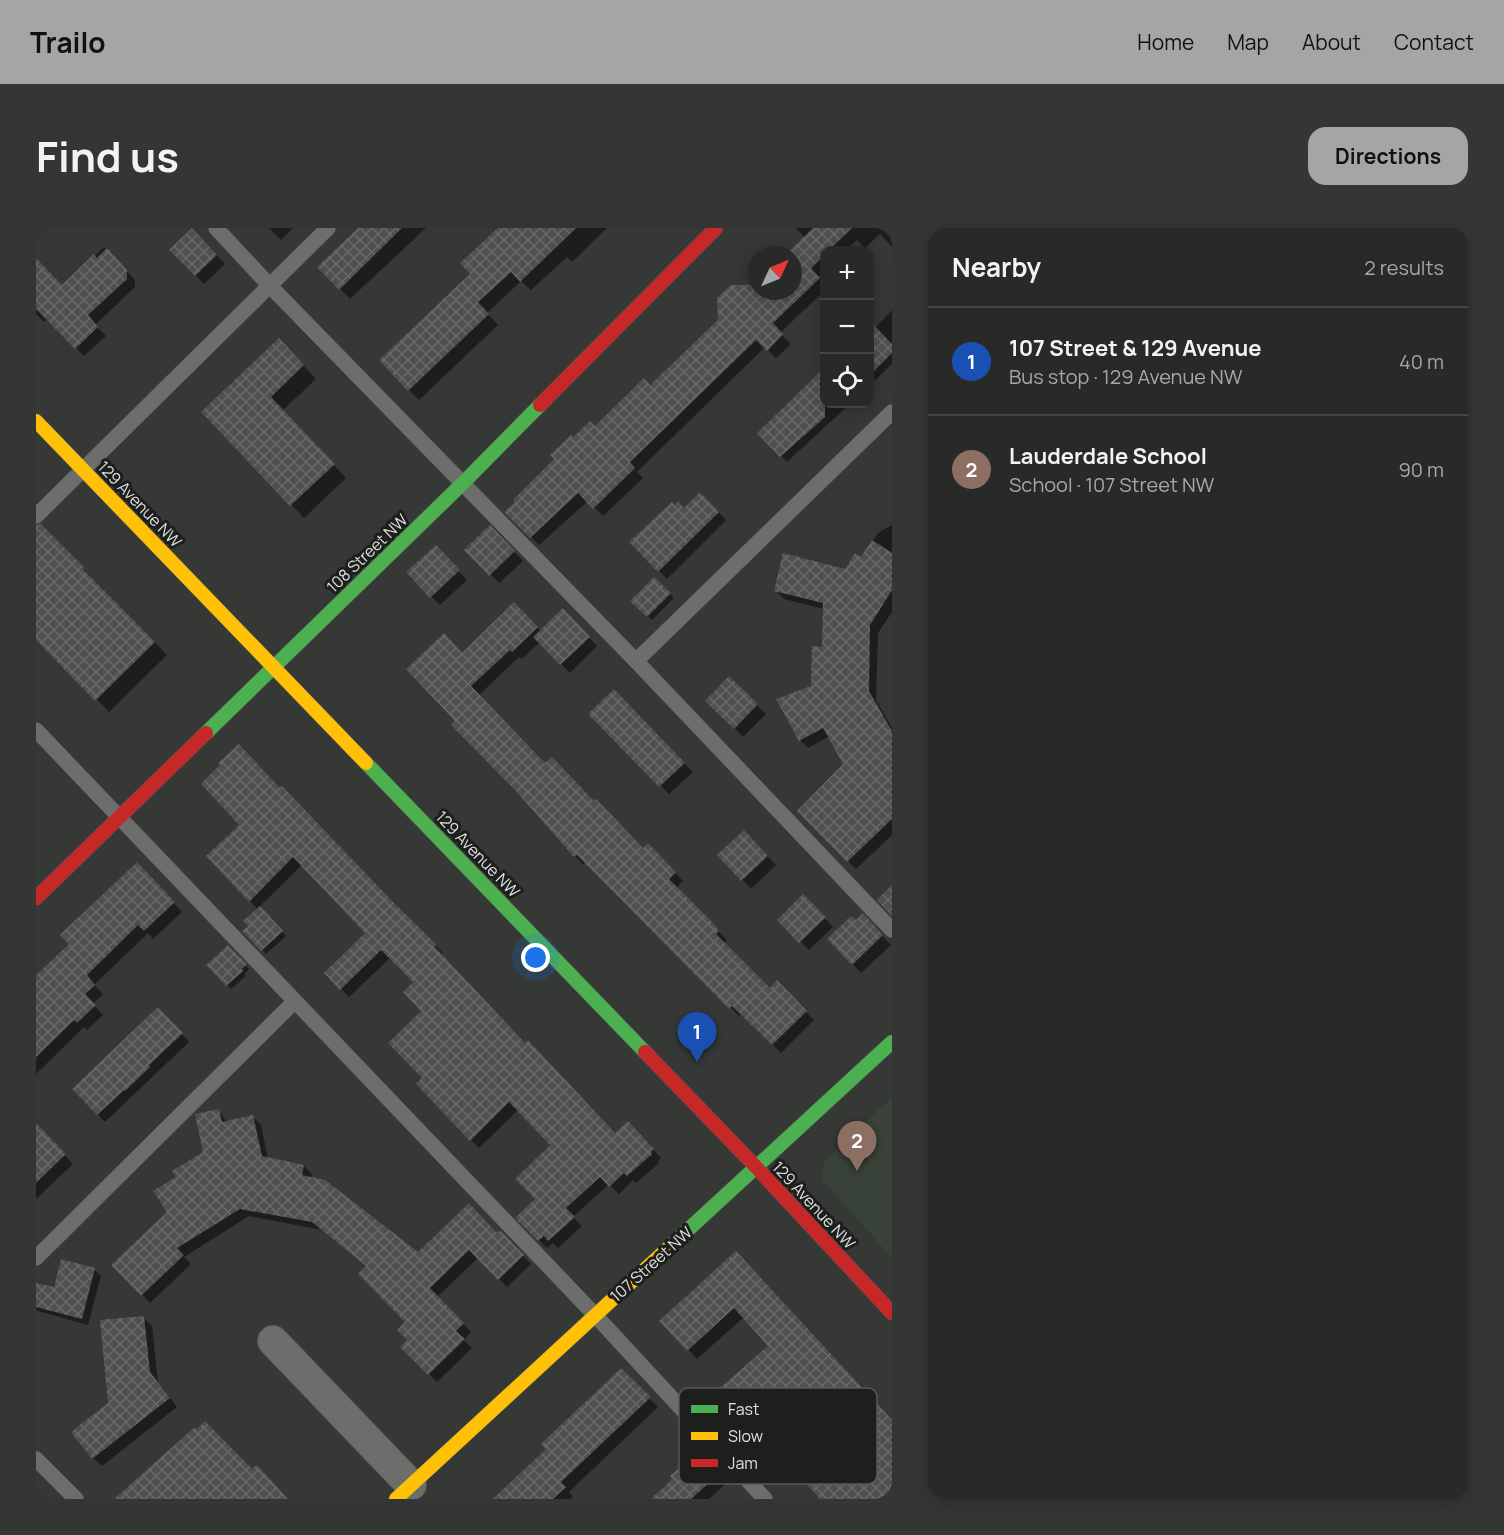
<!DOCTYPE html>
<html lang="en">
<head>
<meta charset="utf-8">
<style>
	:root { --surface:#282a28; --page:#343634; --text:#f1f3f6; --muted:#a5a7a8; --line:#444645; --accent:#a3a6a3 }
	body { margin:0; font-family:Manrope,sans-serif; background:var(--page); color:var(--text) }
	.controls { position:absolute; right:18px; top:18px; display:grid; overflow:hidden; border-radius:12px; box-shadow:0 3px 15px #0003 }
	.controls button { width:54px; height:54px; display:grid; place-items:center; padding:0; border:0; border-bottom:2px solid var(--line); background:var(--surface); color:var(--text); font:30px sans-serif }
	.compass { position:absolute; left:712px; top:18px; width:54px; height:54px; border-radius:50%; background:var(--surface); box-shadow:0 3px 15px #0003; rotate:46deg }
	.you { position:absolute; left:500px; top:730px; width:21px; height:21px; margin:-15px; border:4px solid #fff; border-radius:50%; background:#1a73e8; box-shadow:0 0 0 9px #1a73e833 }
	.badge { display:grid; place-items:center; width:39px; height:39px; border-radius:50%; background:var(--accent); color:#fff; font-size:20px; font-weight:700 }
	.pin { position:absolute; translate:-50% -50px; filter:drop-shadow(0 2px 3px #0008) }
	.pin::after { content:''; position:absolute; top:32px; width:21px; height:18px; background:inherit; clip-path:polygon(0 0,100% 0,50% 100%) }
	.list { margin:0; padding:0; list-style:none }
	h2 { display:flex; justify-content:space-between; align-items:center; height:78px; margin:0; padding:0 24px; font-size:26px }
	h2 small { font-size:20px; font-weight:400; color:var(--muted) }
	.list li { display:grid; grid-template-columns:39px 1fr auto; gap:18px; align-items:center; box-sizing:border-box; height:108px; padding:0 24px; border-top:2px solid var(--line) }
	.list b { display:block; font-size:22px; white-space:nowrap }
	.list p { margin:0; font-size:20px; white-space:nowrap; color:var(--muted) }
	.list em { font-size:20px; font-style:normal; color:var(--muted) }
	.icon { flex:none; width:33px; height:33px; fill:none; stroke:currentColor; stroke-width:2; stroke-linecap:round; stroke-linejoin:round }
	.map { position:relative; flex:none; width:856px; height:1271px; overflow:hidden; border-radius:18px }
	header { display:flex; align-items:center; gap:36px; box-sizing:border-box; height:84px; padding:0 30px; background:var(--accent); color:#111 }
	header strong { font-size:28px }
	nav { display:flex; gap:33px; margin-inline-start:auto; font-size:21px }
	.intro { display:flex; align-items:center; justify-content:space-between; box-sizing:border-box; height:144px; padding:0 36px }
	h1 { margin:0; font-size:42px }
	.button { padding:15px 27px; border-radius:18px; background:var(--accent); color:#111; font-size:21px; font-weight:700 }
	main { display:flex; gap:36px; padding:0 36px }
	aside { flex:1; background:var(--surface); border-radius:18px; box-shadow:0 3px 15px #0003 }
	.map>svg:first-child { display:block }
	.built { fill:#384238 }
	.shadow { fill:#0007 }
	.building { fill:url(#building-cross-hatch) }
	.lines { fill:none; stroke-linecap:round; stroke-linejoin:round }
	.lane-casing { stroke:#545654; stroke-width:16 }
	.street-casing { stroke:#545654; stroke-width:32 }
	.fast-casing { stroke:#545654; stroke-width:15 }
	.slow-casing { stroke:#545654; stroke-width:15 }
	.jam-casing { stroke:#545654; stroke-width:15 }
	.lane { stroke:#6c6e6c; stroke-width:15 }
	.street { stroke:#6c6e6c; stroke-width:30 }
	.fast { stroke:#4caf50; stroke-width:14 }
	.slow { stroke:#ffc107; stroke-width:14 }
	.jam { stroke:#c62828; stroke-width:14 }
	.labels { text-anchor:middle; stroke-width:6; stroke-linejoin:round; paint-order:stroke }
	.street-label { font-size:16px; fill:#dee1de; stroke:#1d1f1d }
	.key { fill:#1d1f1d; stroke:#575957; stroke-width:1.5 }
	.key-label { font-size:16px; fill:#dee1de }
</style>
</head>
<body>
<header>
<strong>Trailo</strong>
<nav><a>Home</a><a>Map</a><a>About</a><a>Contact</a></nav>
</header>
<div class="intro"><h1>Find us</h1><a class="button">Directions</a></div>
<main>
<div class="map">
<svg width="856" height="1271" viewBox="0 0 856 1271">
	<defs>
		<pattern id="building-cross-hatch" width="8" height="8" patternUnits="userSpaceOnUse" patternTransform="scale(1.5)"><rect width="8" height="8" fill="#505050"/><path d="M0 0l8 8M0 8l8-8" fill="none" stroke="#696969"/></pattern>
	</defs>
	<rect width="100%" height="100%" fill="#353835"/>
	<path class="built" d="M856,869V1030L786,952L788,933Z"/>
	<path class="shadow" d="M233,0H257L245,12Z
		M323,0H390L314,71L283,39Z
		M464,0H571L536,34L531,29L495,62L485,53L451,85L462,97L383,172L345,132L437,46Z
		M760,0H856V19L844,6L829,20L821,12L810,22H788V44L782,49L788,56V63L744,105L755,116L740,130L729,119L601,244L607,250L567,288L552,273L503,317L470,284L537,211L559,200L614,159L721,63H757V27H751L769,10Z
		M156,2L189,36L168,56L135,22Z
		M68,19L99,52V59L59,97L70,108L48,128L12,91L8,94L0,86V32L26,59Z
		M856,82V136L834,157V105Z
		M256,125L280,151L247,182L310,250L268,290L167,184Z
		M788,176H814L751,234L723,205Z
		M664,266L690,292L631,351L595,314L638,278L648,282Z
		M5,297L131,427L73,484L0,408V298Z
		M856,297V384L842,405L840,472L856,500V607L820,641L763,583L809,536L794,508L772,520L764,512L787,420L788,381L748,371L740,363L809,342L825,331L842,305Z
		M454,300L487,333L463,355L430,322Z
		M400,319L431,352L404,377L372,345Z
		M618,351L638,370L616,392L596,373Z
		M478,377L505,403L527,382L561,418L534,445L504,414L486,431L483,429L443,467L510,537L607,621L612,617L647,653L640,660L683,704L691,712L688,715L734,762L741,754L778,792L745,825L706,785L703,788L550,634L547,637L539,628L421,493L427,427Z
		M693,450L730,486L707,509L671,473Z
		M578,463L657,544L633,566L554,486Z
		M205,598L364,684L407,725L405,727L489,817L579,907L592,895L625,930L622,933L623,935L600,955L597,952L583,966L573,956L537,989L546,998L522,1020L517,1015L511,1020L481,990L501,972L517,917L482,882L443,920L435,912L388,851L387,783L379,754L354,730L313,769L290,745L331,705L266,637L223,679L250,708L230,726L208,703L214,698L222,682L214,673Z
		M708,604L740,637L715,661L683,627Z
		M101,636L146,684L117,711L112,705L58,757L67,766L57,776L67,787L51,802L48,799L0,846V753L35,716Z
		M767,668L797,699L773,722L743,692Z
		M827,688L855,717L825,745L793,711Z
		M192,719L213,741L208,746L210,748L195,761L172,737Z
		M130,788L153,814L69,894L38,861Z
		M182,882L191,894L217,889L225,897L232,931L268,938L276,946L275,950L382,1026L465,1004L495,1036L471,1059L442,1030L401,1069L435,1104L428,1112L436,1120L401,1154L366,1119L373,1112L371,1094L331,1039L286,1002L213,988L148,1029L155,1036L114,1075L78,1037L133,985L142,949L168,925Z
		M0,897L37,936L0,971Z
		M700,1025L856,1193V1271H787L812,1210L780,1176L736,1216L686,1160L734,1118L708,1089L661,1131L625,1093Z
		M26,1033L59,1042L65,1048L52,1097L2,1083L0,1081V1062L19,1061Z
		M107,1090L116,1098L122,1154L141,1179L66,1238L57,1230L73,1176Z
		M585,1142L622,1179L533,1264L537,1269L535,1271H475L512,1221Z
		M672,1232L692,1254L673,1271H618Z"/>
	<path class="building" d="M156,0L181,27L159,48L133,22Z
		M322,0H366L303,62L281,39Z
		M462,0H540L484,54L475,44L442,74L453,86L372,163L343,132L434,46L424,35Z
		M777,0H816L793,22H789V27L775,40L784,50L737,95L747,106L731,123L720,112L594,234L599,240L557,281L542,265L494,310L468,284L479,274L477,272L518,231L514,227L535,207L537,209L554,193L559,198L608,150L614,157L682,92L681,70L695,57H718L721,54V63H757V27H749Z
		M71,20L91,42V51L52,87L62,99L39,121L0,81V30L26,57L58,26L61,30Z
		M834,93L856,116V125L834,147Z
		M243,110L268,137L235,169L299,236L254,278L165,184Z
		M789,139V189L744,229L721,205Z
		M664,264L683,284L622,344L593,314L636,274L638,277L642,273L648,280Z
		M5,296L49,340L47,341L119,414L59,473L0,412V297Z
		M454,297L479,323L453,348L428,322Z
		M836,312L856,325V362L834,397L833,463L856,503V591L811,634L761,583L807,536L787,500L763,513L740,471L775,458L776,418L786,419L787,375L738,363L747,325L809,341L819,325L825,329Z
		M400,317L424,342L394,370L370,344Z
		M618,349L635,365L611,389L594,373Z
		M478,374L502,399L476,424L474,422L435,458L509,535L516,529L558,573L560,571L607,620L612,615L640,644L633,651L675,693L683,703L680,706L734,760L741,752L771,783L736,817L696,778L693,781L541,627L538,629L480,563L415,497L419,493L370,441L408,405L426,425Z
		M527,380L554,409L524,437L497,409Z
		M693,448L722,476L698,501L669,473Z
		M578,461L649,535L623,559L552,486Z
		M203,516L244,560L246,558L360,677L400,716L398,718L489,815L492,812L579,905L592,893L618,921L615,924L616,926L591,948L588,945L573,959L564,949L530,980L539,989L512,1013L508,1008L502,1013L479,990L499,971L479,951L514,917L473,874L434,913L380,856L386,850L352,815L385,783L367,764L377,754L345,722L304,762L288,745L329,705L257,629L213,674L170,628L203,597L165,556L184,537L182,535Z
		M708,602L732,628L705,653L681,627Z
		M101,634L139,674L108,703L102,697L51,747L59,757L49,766L60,777L41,795L38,792L0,829V747L33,716L24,707Z
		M856,657V688L841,672Z
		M767,666L790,689L763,715L741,692Z
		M224,678L247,703L225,723L206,703L212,698L207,693Z
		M827,685L847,707L816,737L791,711L815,688L820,692Z
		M192,717L211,736L206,741L207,743L190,758L170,737Z
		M122,779L147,805L113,837L114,839L89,863L88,862L61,887L36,861Z
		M183,881L186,894L217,887L226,928L268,937L266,947L289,952L382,1024L433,975L460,1004L465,1003L488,1027L462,1052L433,1022L394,1060L428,1095L420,1103L429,1111L392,1147L364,1119L371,1112L361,1102L369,1094L322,1046L330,1038L276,994L204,981L141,1020L148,1027L105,1068L75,1037L131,984L117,963L140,949L136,943L167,924L159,886Z
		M0,895L30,926L0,955Z
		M700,1023L856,1192V1271H784L765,1250L810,1210L771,1168L726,1208L701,1181L684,1160L732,1118L698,1080L651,1123L623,1093Z
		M25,1031L59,1040L46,1091L0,1079V1055L18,1059Z
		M108,1088L114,1144L134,1170L56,1231L35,1204L72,1175L64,1092Z
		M585,1140L615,1169L525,1254L530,1259L517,1271H457L510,1221L505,1216Z
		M169,1193L216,1241L221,1237L252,1271H78L159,1199L161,1201Z
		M664,1222L684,1245L655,1271H615L636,1251L634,1248Z"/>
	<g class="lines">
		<defs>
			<path id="lane" d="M180,0L234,58L600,433L856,702
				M0,288L292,0
				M600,433L856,184
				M0,502L559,1087L729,1271
				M0,1030L258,774
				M0,1231L40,1271"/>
			<path id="street" d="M237,1113L375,1257"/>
			<path id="fast" d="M170,505L426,256L504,177
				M330,535L609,824
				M630,1022L856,814"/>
			<path id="slow" d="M0,193L330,535
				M360,1271L630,1022"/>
			<path id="jam" d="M504,177L680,0
				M0,670L170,505
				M609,824L721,940L856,1085"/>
		</defs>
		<use href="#lane" class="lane-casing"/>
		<use href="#street" class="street-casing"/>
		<use href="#fast" class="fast-casing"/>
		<use href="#slow" class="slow-casing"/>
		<use href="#jam" class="jam-casing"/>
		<use href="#lane" class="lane"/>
		<use href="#street" class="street"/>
		<use href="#fast" class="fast"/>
		<use href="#slow" class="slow"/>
		<use href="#jam" class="jam"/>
	</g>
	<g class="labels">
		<g class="street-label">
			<text transform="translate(104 276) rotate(46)" y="6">129 Avenue NW</text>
			<text transform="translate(331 325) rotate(-44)" y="6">108 Street NW</text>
			<text transform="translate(442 626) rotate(46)" y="6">129 Avenue NW</text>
			<text transform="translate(778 977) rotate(47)" y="6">129 Avenue NW</text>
			<text transform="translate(615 1036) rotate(-42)" y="6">107 Street NW</text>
		</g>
	</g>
	<rect x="643" y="1160" width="198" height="96" rx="9" class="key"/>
	<rect x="655" y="1177" width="27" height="8" fill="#4caf50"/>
	<rect x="655" y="1204" width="27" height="8" fill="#ffc107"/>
	<rect x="655" y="1231" width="27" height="8" fill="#c62828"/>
	<g class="key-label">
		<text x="692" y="1187">Fast</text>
		<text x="692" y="1214">Slow</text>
		<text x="692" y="1241">Jam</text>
	</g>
</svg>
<div class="controls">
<button>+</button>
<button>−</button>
<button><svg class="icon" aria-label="locate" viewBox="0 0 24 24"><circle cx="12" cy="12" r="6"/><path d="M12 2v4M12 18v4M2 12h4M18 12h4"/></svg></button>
</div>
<svg class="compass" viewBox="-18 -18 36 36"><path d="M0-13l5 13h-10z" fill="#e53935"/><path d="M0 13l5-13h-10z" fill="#a5a7a8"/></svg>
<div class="you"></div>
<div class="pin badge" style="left:661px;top:834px;background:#1a4fb4">1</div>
<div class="pin badge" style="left:821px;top:943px;background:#8d6e63">2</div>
</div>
<aside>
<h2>Nearby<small>2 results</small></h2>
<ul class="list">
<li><span class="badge" style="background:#1a4fb4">1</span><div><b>107 Street &amp; 129 Avenue</b><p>Bus stop · 129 Avenue NW</p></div><em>40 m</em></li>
<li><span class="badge" style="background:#8d6e63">2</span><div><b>Lauderdale School</b><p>School · 107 Street NW</p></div><em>90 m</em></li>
</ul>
</aside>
</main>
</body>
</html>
